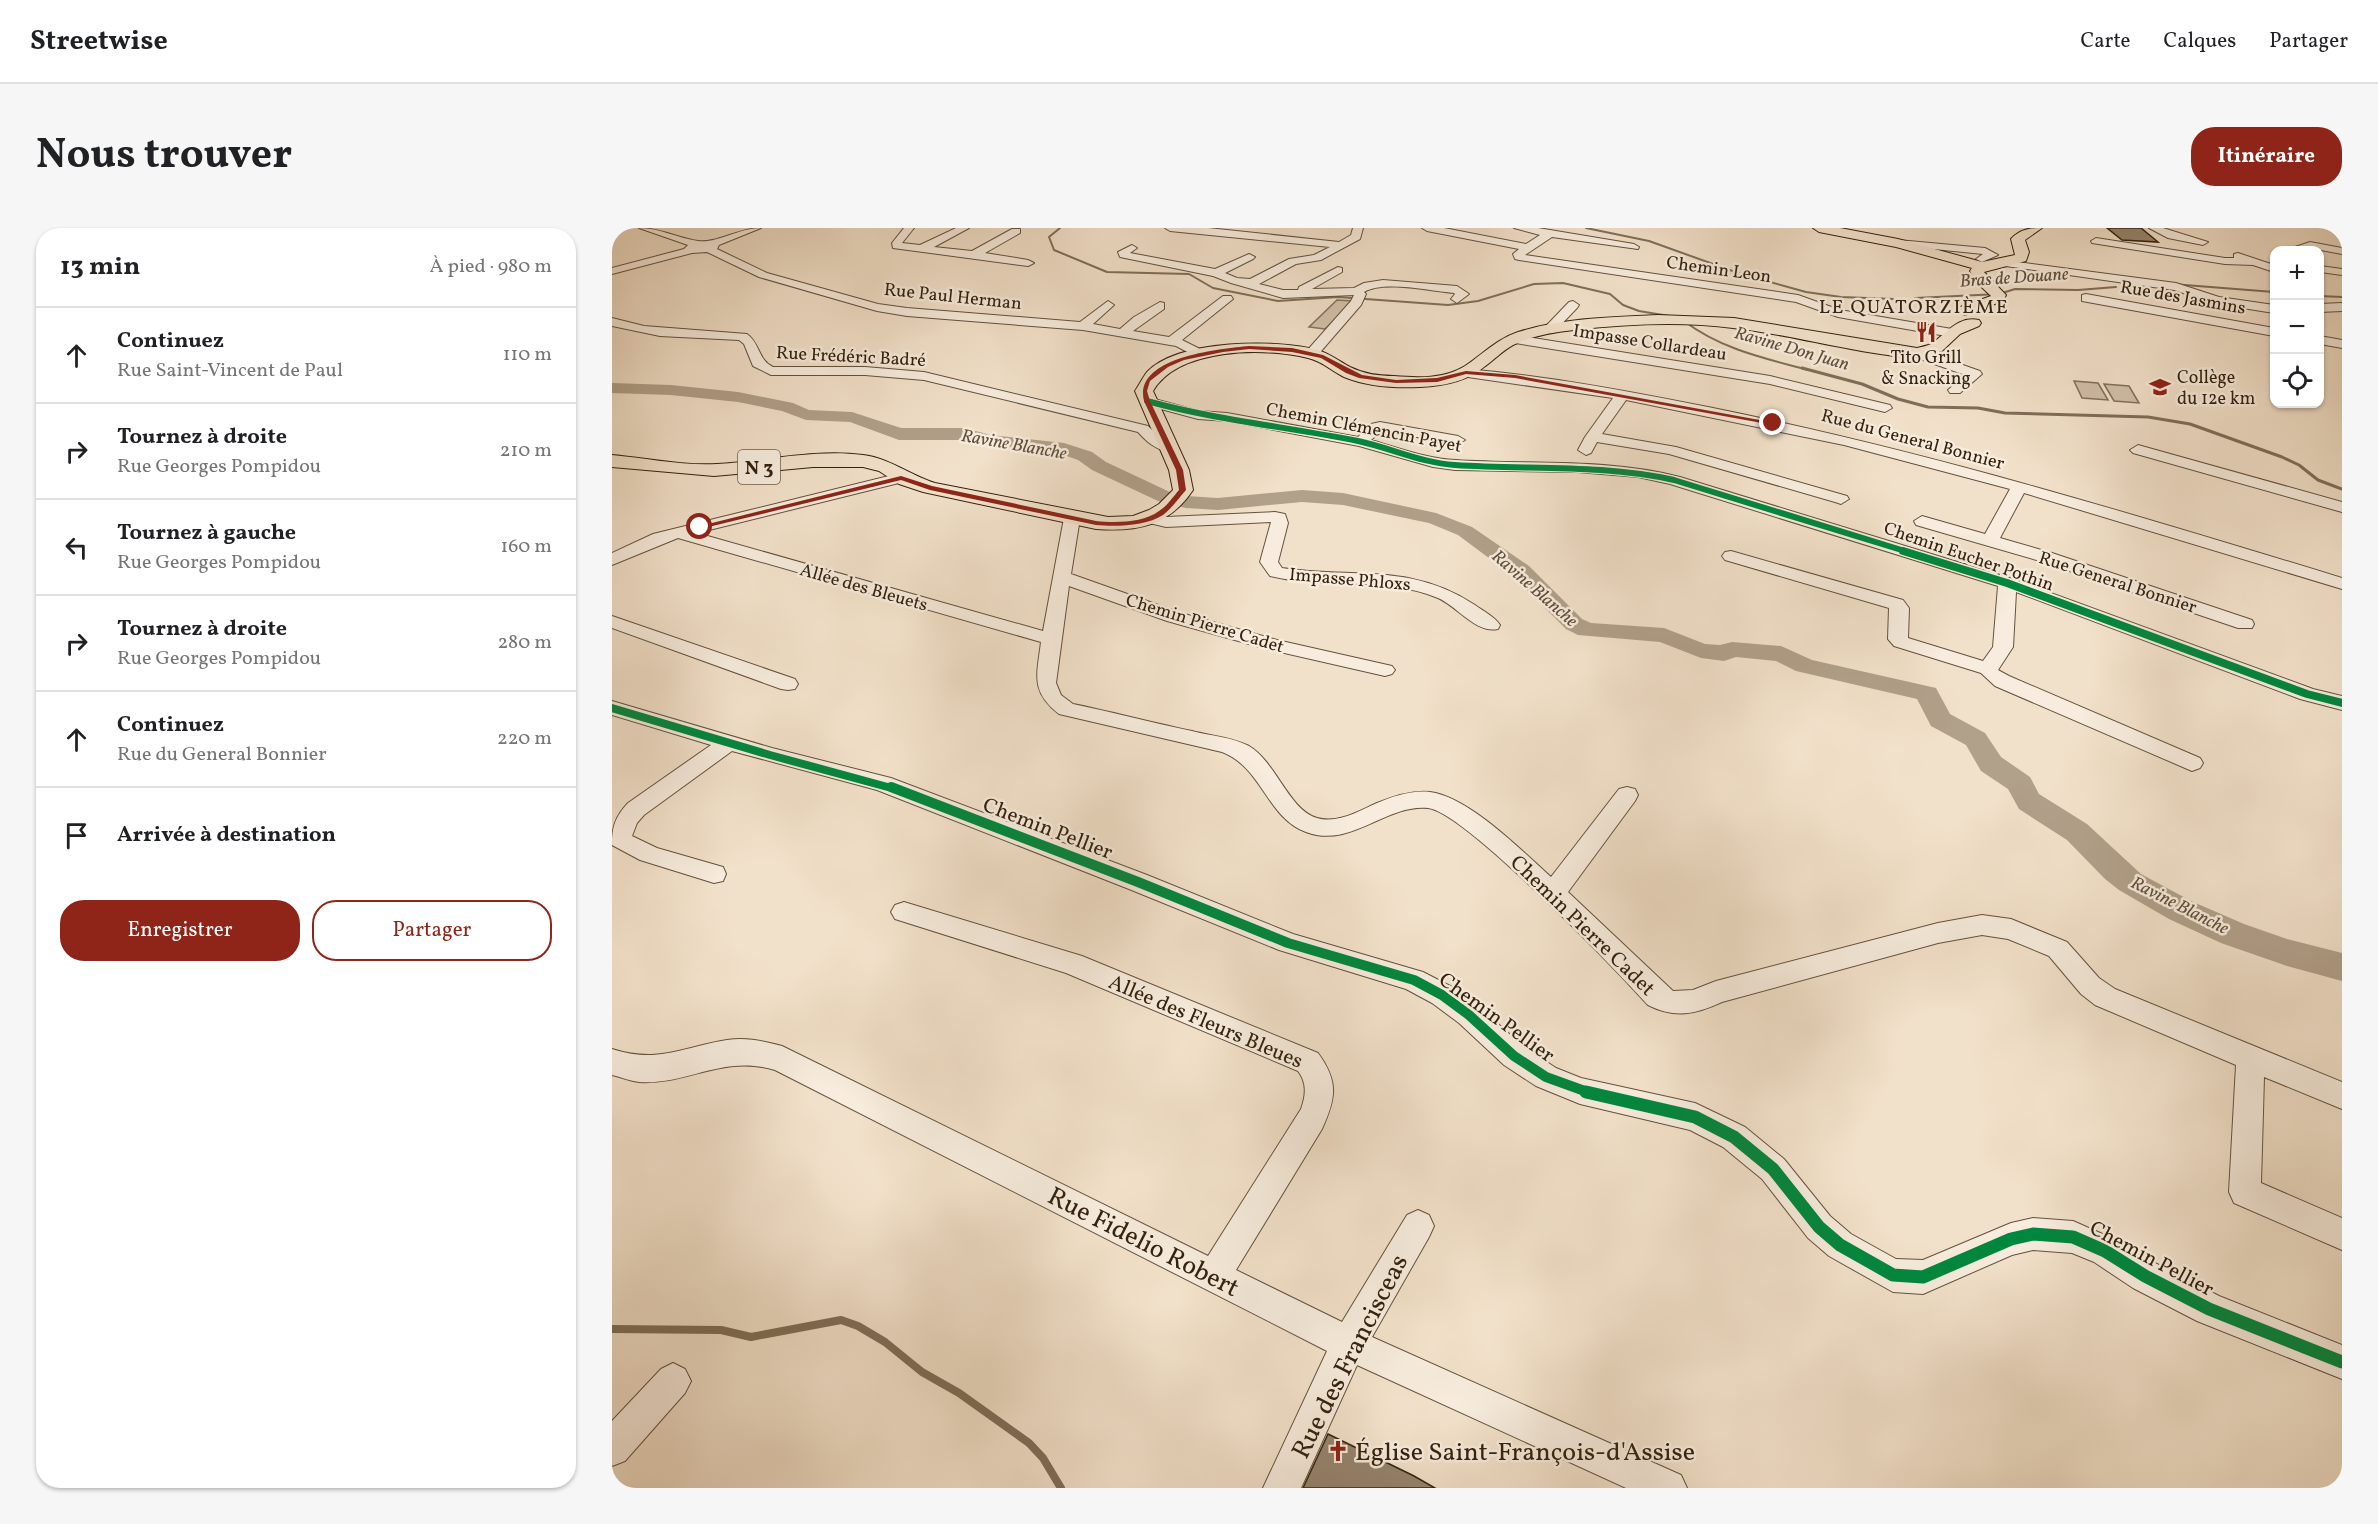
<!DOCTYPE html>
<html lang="fr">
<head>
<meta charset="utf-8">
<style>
	:root { --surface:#fff; --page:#f6f6f6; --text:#202124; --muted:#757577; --line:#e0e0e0; --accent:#8f2418 }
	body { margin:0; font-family:Vollkorn,serif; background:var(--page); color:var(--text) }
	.controls { position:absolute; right:18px; top:18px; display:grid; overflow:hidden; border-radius:12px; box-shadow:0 2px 4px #0004 }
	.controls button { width:54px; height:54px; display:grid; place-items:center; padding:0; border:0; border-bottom:2px solid var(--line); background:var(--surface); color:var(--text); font:30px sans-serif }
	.stop { position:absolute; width:18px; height:18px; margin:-14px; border:4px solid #8f2418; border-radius:50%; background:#fff }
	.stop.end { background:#8f2418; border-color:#fff; box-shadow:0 2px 6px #0008 }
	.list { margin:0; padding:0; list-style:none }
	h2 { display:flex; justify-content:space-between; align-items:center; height:78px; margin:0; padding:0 24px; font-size:26px }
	h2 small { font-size:20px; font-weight:400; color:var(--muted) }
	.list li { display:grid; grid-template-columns:39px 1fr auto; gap:18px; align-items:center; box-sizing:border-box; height:96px; padding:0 24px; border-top:2px solid var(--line) }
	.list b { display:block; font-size:22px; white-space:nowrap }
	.list p { margin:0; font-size:20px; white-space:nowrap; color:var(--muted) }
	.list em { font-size:20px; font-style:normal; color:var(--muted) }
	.actions { display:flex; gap:12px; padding:18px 24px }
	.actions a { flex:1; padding:14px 0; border:2px solid var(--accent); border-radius:24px; text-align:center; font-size:21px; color:var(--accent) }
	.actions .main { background:var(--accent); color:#fff }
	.icon { flex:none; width:33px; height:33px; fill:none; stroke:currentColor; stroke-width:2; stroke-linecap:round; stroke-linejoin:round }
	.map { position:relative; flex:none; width:1730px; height:1260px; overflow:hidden; border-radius:24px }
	header { display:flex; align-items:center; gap:36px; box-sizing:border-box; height:84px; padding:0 30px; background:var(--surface); border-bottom:2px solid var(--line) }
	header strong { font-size:28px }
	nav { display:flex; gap:33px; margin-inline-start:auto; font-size:21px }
	.intro { display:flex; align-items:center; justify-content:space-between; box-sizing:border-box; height:144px; padding:0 36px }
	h1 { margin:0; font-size:42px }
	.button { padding:15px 27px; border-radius:24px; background:var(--accent); color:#fff; font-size:21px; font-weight:700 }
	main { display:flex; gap:36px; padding:0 36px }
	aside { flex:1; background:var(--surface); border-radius:24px; box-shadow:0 2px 4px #0004 }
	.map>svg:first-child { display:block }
	.green { fill:#d2c1aa; stroke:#82725c; stroke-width:1.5 }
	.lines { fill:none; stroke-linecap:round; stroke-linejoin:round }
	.stream-far2 { stroke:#7f6e59; stroke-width:2 }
	.stream-far1 { stroke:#7f6e59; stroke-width:3 }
	.stream { stroke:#7f6e59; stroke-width:8 }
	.river { fill:#b1a08a; fill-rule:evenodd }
	.building { fill:#968570; stroke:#33220f; stroke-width:1.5 }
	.minor-casing { stroke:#63523e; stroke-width:2 }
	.major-casing { stroke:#33220f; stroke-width:2 }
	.minor { fill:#f7ecdd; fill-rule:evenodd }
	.major { fill:#f2e1ca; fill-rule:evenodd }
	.cycleway-far3-casing { stroke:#f7ecdd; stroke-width:8 }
	.cycleway-far2-casing { stroke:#f7ecdd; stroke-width:10 }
	.cycleway-far1-casing { stroke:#f7ecdd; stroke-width:14 }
	.cycleway-casing { stroke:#f7ecdd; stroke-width:16 }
	.cycleway-far3 { stroke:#00873e; stroke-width:6 }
	.cycleway-far2 { stroke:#00873e; stroke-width:8 }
	.cycleway-far1 { stroke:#00873e; stroke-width:10 }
	.cycleway { stroke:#00873e; stroke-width:13 }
	.route { fill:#8f2418 }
	.labels { text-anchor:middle; stroke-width:5; stroke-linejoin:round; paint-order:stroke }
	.far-street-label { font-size:18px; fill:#33220f; stroke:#f7ecdd }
	.far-water-label { font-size:18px; font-style:italic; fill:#5f4e3a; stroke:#f7ecdd }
	.far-poi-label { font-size:18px; fill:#33220f; stroke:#f7ecdd }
	.far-quarter-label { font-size:20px; letter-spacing:1.5px; fill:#33220f; stroke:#f7ecdd }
	.shield { fill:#f7ecdd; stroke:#6e5f4d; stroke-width:1.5 }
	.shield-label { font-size:20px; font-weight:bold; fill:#33220f }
	.street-label { font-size:21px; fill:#33220f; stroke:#f7ecdd }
	.near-street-label { font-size:26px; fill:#33220f; stroke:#f7ecdd }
	.near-poi-label { font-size:26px; fill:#33220f; stroke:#f7ecdd; text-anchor:start }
</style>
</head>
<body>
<header>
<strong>Streetwise</strong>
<nav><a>Carte</a><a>Calques</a><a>Partager</a></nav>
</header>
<div class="intro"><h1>Nous trouver</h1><a class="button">Itinéraire</a></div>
<main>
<aside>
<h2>13 min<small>À pied · 980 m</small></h2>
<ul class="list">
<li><svg class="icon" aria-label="ahead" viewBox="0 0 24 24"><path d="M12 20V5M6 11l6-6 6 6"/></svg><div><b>Continuez</b><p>Rue Saint-Vincent de Paul</p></div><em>110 m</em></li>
<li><svg class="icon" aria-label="right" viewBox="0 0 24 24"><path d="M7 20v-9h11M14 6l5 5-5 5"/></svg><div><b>Tournez à droite</b><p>Rue Georges Pompidou</p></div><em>210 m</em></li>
<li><svg class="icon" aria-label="left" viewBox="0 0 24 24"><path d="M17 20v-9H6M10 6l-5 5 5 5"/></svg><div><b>Tournez à gauche</b><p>Rue Georges Pompidou</p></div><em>160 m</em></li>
<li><svg class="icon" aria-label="right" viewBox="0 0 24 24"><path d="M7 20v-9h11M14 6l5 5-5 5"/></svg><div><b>Tournez à droite</b><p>Rue Georges Pompidou</p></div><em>280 m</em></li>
<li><svg class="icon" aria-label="ahead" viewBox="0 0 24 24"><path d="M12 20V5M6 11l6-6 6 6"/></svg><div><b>Continuez</b><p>Rue du General Bonnier</p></div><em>220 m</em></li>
<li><svg class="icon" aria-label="arrive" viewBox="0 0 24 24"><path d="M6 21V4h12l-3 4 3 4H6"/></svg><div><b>Arrivée à destination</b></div></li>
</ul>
<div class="actions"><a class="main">Enregistrer</a><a>Partager</a></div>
</aside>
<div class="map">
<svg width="1730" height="1260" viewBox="0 0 1730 1260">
	<rect width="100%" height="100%" fill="#f2e1ca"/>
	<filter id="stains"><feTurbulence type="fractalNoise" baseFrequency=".00333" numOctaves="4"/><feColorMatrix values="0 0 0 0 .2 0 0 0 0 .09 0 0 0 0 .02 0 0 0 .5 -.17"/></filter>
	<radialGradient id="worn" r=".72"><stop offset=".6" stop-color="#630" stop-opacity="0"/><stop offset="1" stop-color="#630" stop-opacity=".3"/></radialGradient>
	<path class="green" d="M725,72L742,73L713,101L697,99Z
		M1462,153L1486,155L1496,172L1470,170Z
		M1492,156L1517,158L1527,175L1502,173Z"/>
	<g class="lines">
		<path class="stream-far2" d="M448,0L437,9L442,22L495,44L577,46L601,60L666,73L726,69L836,77L866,73L922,56L951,55L998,66L1011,77L1027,83L1063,89
			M974,0L1037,13L1129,46L1194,64L1229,69L1282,71
			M1560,56L1662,64
			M1708,68L1730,69
			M1303,70L1387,66L1403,61L1466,62L1504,59
			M1072,93C1109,121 1151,130 1196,142"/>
		<path class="stream-far1" d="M1190,140L1250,156L1286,171L1316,179L1366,180L1393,185L1536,189L1578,196L1670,229L1687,237L1706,252L1730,261"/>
		<path class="stream" d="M0,1101L109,1102L139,1109L229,1092L246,1098L273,1114L310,1144L347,1165L417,1215L431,1230L449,1260"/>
		<path class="river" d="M0,155L59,157L126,164L181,175L197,182L240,184L289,200H352L379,207L452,215L480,224L494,234L560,265L574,268L606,270L690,262L731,265L824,285L860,299L917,338L970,391L979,395L1052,400L1093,416L1108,417L1120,414L1169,418L1200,432L1324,460L1338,486L1373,505L1389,529L1418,549L1427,566L1475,596L1529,646L1579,673L1632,696L1675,711L1730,725V753L1675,738L1609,715L1557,691L1507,662L1493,651L1455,612L1407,581L1396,561L1369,543L1354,517L1319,498L1305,471L1184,443L1164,433L1124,429L1112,433L1089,430L1048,414L966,407L954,401L901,348L846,307L817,295L731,277L690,274L606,282L574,280L546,273L480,242L466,232L449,226L379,219L352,212H287L238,194L194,192L170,183L126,174L59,167L0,165Z"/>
	</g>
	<path class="building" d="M1495,0H1529L1546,14L1510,12Z
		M716,1206L802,1248L823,1260H691Z"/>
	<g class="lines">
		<defs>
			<path id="minor" d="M27,0C48,0 65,10 86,13C103,16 127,0 149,0L107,17L105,21L155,45L266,76L295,80L468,94L496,73L502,77L481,96L508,101L522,89L548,74L552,75V81L521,103L557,109L611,68H619L621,71L570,112L592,123L594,126L587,130L564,118L471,102L295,88L265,83L147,49L95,24L80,25L0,46V40L72,21L76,17Z
				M292,0H302L290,15L308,17L344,0H357L322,19L360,23L400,1H408V5L373,25L416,32L422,35L416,38L281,20L280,15Z
				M553,0H596L727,14L739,7L741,0H751L748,11L709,32L684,36L647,56L671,62H686L687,59L726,39L730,40V44L700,61L742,60L752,55L771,52L845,58L857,66L845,75L839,71L843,66L842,65C819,63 772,52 752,64L754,66L749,77L704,129L699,130L692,126L739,73L742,67L671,70L619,55L601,48L508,29L506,24L520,17L525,20L518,25L603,41L637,26L643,29L641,31L613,45L625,50L638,51L677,31L702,27L718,19L558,3Z
				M810,0H832L914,16L928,7L902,0H926L1022,16L1027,19L1026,21L940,9L913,27L1186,67L1228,82L1340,101L1346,105L1340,109L1226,89L1184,74L907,32L903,31L901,26L907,21L815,3Z
				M1537,0H1551L1596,14L1591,17L1556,10Z
				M1484,10L1613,30H1622V26L1626,25L1662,37V44L1641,37L1613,36L1480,15L1479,13Z
				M1286,12L1373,20L1386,27L1370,34L1364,31L1371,26L1282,17V13Z
				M1698,14L1730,20V26L1698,20L1674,22Z
				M1390,32L1564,55L1607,69L1662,77V85L1605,76L1562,62L1386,37L1384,35Z
				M1708,38L1730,41V47L1708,44Z
				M1474,66L1662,100V108L1470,73V67Z
				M961,73L967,77L965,80L941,105H933L931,102L933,99L957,74Z
				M1730,75V83L1708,84V76Z
				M0,90L32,98L135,106C148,115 146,132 161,139H253L312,144L536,198L550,212L563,219L555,224C542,220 535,214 526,204L312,152L253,147H159L141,138L132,116L127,112L48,108L0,98Z
				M902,107L1158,148L1278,177L1280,180L1273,184L1158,156L897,114L896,111L897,108Z
				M1708,108L1730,112V120L1708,116Z
				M1305,121L1368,143L1370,146L1348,165H1338L1336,162L1353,147L1300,128L1298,125Z
				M854,141C935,148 1016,163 1096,179C1311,222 1521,286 1730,350V361L1412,265L1388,310L1440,325L1640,392L1642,396L1640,400H1626L1428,333L1304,297L1302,293L1310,288L1373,306L1398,261L1232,217L1014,172L990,206L1064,219L1235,268L1237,271L1229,276L1223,274L1057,226L985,214L979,225L974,227L966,222L973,209L1001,170L849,148L847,145L849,142Z
				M535,169L587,183L615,185L746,209L759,196L768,194L846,208L853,212L846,216L769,203L759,212C787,220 815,231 844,232C919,237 994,230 1068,249L1401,351L1701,461L1730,468V482L1688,471L1404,364L1401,419L1386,442L1397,448L1588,530L1591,535L1588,540L1580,543L1383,458L1369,445L1282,418L1276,411L1277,380L1113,332L1110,328L1113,324L1119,323L1291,372L1297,380L1296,410L1371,433L1381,419L1386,358L1058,256L1026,249L965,244L843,242L821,239L747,218L615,193L586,191L530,176L528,173Z
				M1526,217L1730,274V284L1521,225L1518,222Z
				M289,245L297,250L295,253L85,305L431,403L452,290L460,285L466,286L468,290L459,346L569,385L665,412L780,438L783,442L780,446L773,448L655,421L555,393L457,358L444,455L449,467L461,476C501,484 540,495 580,503C599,508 620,509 637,518C664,534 677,582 705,590C726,596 747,583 765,575C782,568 800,562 818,564C857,569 910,623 939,649L1007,561L1015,559L1023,561L1026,567L1023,573L956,664L1061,763L1081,762L1104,753L1326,695L1370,687L1399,691L1455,714L1487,750L1503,761L1730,854V881L1652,849L1649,955L1730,990V1022L1622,975L1617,964L1624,837L1483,777L1469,766L1437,728L1396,711L1370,707L1326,715L1110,774C1084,786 1063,791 1036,777C1005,743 853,584 816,580C773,576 739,621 694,604C655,590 650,539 610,524L447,486C418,463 425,447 429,414L66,310L0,337V325L41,306Z
				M663,284L673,286L676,295L666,334L670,340C741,351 798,334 863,377C871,383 883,389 888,397L886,401C864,406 845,378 826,370C769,347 715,362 658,348L648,334L659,294L554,299L533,294L531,290L539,285L554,289Z
				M0,388L183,451L186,456L183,461L176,462L169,461L0,400Z
				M0,473L160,520L279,550L535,647L681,706L811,744L840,759L867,779L912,819L944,840L969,850L1083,875L1133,899L1172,931L1218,988L1239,1006L1284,1031L1311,1032L1399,995L1421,990L1461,993L1504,1012L1545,1036L1607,1068L1730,1117V1151L1585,1093L1521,1060L1482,1034L1460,1025L1421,1022L1400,1027L1311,1066L1281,1064L1217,1028L1196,1010L1150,951L1111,919L1078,902L968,876L924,858L892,837L847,795L820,775L794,761L667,722L517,661L265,562L120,523L32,587L25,595L20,608L45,620L111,639L114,646L111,653L102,655L28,632L0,617C0,599 3,589 16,575L99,517L0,487Z
				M292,674L470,728L706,825C727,854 724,870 710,901L624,1042L730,1094L795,987L806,982L817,987L822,998L817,1009L760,1109L1069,1247L1075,1260H1014L745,1137L689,1260H651L715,1123L163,842C110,826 77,857 27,854C18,853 9,849 0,847V821C47,836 70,819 115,812C134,809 151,813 170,818L596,1028L689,881C694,867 695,855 686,843L454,745L283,691L279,684L283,677Z
				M61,1135L73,1141L79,1153L73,1165L13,1233L0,1238V1193L49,1141Z"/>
			<path id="major" d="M1201,0H1228L1286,11L1370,34L1403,27L1399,11C1408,1 1418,0 1430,0L1413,12L1417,24L1414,33L1372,44L1394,67L1391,73L1353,87L1348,85L1345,82L1348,79L1379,68L1362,52L1358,43L1360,40L1284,19L1207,4Z
				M1046,87L1122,90L1305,120C1309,119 1315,118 1319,116C1334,106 1346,87 1367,92L1369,95L1367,98L1348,106L1330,123L1305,130C1243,126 1183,107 1121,100C1069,93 1014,96 962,102C942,104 920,108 901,117C890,123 882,132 872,139C854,154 831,158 808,159C783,160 756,159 732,149C720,143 710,133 696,130C652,119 566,120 541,163L577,242L581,262C557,298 525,304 484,301L311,264L287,256L267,243L251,239H201L102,248L0,239V227C33,230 72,238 105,236C153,233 203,221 251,227C277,230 298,247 323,255L496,289L521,288L537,282L547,276L561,262L557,242L523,163C527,157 531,149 535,144C566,111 666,111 706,122C718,126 727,133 738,139C752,146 767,148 782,148C806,150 832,151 853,138C871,126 885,111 906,104C951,90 999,89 1046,87Z"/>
		</defs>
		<use href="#minor" class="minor-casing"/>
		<use href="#major" class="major-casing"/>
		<use href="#minor" class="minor"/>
		<use href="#major" class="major"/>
		<defs>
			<path id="cycleway-far3" d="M535,173C604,192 676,199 746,213C779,220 810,235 843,237C917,242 989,236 1062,252L1296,324"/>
			<path id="cycleway-far2" d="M1291,323L1395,355L1695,466L1730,475
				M0,480L158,527L283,561"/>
			<path id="cycleway-far1" d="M279,559L526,654L676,715L802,752L830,767L857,787L902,828L934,849L981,866"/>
			<path id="cycleway" d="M974,864L1083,889L1122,909L1161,941L1207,999L1228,1017L1281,1047L1311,1049L1399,1011L1421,1006L1461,1009L1493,1023L1533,1048L1597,1081L1730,1134"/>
		</defs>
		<use href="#cycleway-far3" class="cycleway-far3-casing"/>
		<use href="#cycleway-far2" class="cycleway-far2-casing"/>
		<use href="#cycleway-far1" class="cycleway-far1-casing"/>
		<use href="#cycleway" class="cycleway-casing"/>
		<use href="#cycleway-far3" class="cycleway-far3"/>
		<use href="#cycleway-far2" class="cycleway-far2"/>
		<use href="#cycleway-far1" class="cycleway-far1"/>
		<use href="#cycleway" class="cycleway"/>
	</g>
	<path class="route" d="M637,118L680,120L711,127L750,147L784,152L825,150L854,143L903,147L1164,195L1161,197L903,150L854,146L825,154L784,155L747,150L734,145L709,130L680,124L637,121L611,124L572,132L556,139L538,153L535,163L538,173L571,242L574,262C567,270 559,281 551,287C534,298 504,299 484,297L318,262L289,252L88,301L84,299L289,248L320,258L484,293C503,295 531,295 547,283C555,278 561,269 567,262L564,242L532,173C521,129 607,121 637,118Z"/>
	<defs>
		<symbol id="restaurant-bare" viewBox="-9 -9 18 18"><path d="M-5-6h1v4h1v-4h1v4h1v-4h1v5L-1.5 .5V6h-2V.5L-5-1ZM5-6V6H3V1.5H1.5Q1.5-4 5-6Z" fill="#8f2418" stroke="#f7ecdd" stroke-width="2.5" paint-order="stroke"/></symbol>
		<symbol id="school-bare" viewBox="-9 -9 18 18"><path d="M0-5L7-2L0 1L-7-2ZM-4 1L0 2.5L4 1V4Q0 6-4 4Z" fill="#8f2418" stroke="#f7ecdd" stroke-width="2.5" paint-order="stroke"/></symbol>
		<symbol id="church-bare" viewBox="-9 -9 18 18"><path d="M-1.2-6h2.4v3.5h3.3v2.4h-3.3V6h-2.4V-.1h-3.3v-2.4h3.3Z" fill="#8f2418" stroke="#f7ecdd" stroke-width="2.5" paint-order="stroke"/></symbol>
	</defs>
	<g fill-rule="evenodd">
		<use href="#restaurant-bare" x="1299" y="89" width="30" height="30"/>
		<use href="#school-bare" x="1533" y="144" width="30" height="30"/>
		<use href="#church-bare" x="711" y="1208" width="30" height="30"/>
	</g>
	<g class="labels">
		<g class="far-street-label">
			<text transform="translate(1107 41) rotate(8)" y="6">Chemin Leon</text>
			<text transform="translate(341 68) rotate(6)" y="6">Rue Paul Herman</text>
			<text transform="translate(1571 69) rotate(10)" y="6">Rue des Jasmins</text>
			<text transform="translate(1038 114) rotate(9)" y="6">Impasse Collardeau</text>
			<text transform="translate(239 128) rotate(3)" y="6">Rue Frédéric Badré</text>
			<text transform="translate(752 199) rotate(11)" y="6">Chemin Clémencin Payet</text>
			<text transform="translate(1301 211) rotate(15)" y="6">Rue du General Bonnier</text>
			<text transform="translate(1357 328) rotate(19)" y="6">Chemin Eucher Pothin</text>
			<text transform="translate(738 351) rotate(5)" y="6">Impasse Phloxs</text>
			<text transform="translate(1506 354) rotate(18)" y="6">Rue General Bonnier</text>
			<text transform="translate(252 359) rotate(16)" y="6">Allée des Bleuets</text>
			<text transform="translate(593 395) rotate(17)" y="6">Chemin Pierre Cadet</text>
		</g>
		<g class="far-water-label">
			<text transform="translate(1402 49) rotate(-4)" y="6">Bras de Douane</text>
			<text transform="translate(1180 120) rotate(16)" y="6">Ravine Don Juan</text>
			<text transform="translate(402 216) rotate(10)" y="6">Ravine Blanche</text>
			<text transform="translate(923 360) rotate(41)" y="6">Ravine Blanche</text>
			<text transform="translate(1568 677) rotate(27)" y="6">Ravine Blanche</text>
		</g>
		<g class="far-poi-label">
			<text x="1314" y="135">Tito Grill<tspan x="1314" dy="21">&amp; Snacking</tspan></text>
			<text x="1565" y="155" text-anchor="start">Collège<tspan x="1565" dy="21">du 12e km</tspan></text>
		</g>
		<g class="far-quarter-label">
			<text x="1302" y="85">LE QUATORZIÈME</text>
		</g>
		<rect class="shield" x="126" y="222" width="42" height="34" rx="4.5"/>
		<g class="shield-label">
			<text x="147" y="246">N 3</text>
		</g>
		<g class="street-label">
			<text transform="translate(436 600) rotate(21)" y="7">Chemin Pellier</text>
			<text transform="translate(971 697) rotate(44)" y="7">Chemin Pierre Cadet</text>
			<text transform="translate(885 789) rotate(36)" y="7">Chemin Pellier</text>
			<text transform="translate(594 793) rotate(23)" y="7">Allée des Fleurs Bleues</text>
			<text transform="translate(1540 1030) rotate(28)" y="7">Chemin Pellier</text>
		</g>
		<g class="near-street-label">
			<text transform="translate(532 1013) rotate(27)" y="9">Rue Fidelio Robert</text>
			<text transform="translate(737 1128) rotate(-63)" y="9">Rue des Francisceas</text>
		</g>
		<g class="near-poi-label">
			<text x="743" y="1232">Église Saint-François-d'Assise</text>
		</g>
	</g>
	<rect width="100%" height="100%" filter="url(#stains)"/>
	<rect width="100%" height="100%" fill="url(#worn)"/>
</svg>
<div class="controls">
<button>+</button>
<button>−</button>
<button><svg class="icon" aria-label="locate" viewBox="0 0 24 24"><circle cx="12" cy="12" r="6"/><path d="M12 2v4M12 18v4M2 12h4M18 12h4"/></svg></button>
</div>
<div class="stop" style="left:88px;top:299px"></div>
<div class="stop end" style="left:1161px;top:195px"></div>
</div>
</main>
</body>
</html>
